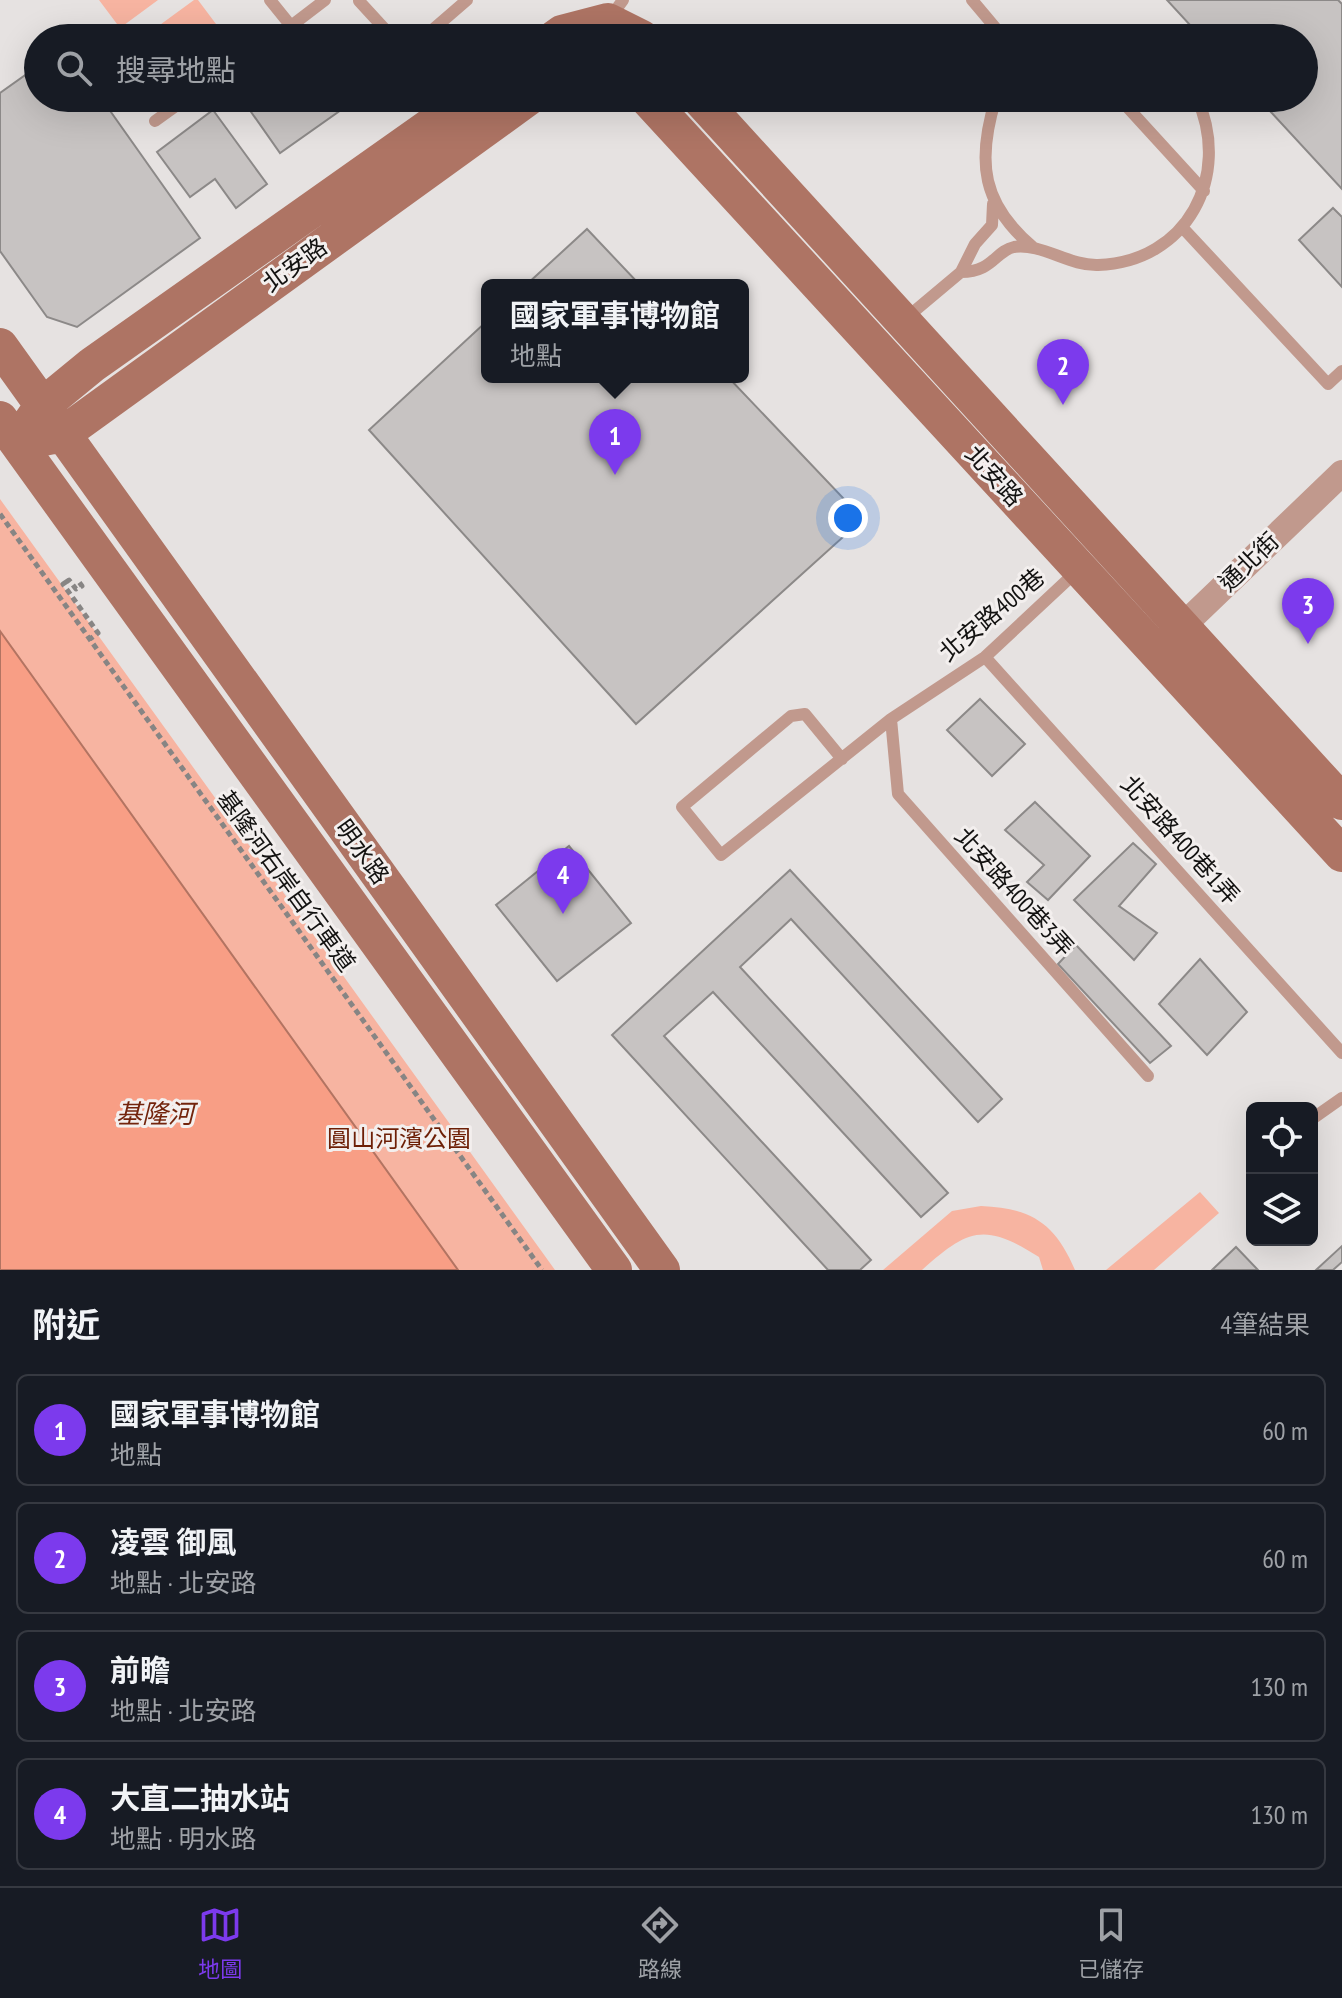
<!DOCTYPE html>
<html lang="zh-TW">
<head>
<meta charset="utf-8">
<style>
	:root { --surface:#171b24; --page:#242831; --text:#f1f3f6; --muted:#9ea1a6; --line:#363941; --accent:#7c3aed }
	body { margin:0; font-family:"PT Sans Narrow","Noto Sans TC",sans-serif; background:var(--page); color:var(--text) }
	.controls { position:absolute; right:24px; bottom:24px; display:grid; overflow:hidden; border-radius:12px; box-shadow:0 8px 32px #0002 }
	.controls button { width:72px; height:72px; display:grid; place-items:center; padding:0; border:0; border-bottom:2px solid var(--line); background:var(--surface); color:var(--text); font:40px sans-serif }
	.you { position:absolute; left:848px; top:518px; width:28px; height:28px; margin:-20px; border:6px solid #fff; border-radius:50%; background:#1a73e8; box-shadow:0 0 0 12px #1a73e833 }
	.badge { display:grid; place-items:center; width:52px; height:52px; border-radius:50%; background:var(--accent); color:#fff; font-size:26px; font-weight:700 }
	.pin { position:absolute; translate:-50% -66px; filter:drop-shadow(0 2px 4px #0008) }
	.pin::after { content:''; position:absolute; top:42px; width:28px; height:24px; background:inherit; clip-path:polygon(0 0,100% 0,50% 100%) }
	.popup { position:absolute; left:481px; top:279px; width:268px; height:104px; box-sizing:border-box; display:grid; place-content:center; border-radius:12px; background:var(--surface); filter:drop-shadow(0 2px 6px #0005); font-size:26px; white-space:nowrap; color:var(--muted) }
	.popup b { font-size:30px; color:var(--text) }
	.popup::after { content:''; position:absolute; left:50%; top:100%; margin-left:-16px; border:16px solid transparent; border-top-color:var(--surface) }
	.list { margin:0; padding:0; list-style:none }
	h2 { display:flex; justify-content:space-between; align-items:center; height:104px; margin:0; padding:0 32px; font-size:34px }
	h2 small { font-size:26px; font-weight:400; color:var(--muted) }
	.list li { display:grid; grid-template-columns:52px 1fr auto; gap:24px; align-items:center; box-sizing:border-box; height:112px; margin:0 16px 16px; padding:0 16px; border:2px solid var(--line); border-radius:12px }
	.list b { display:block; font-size:30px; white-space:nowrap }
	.list p { margin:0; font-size:26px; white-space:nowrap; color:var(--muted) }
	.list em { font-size:26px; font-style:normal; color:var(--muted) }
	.icon { flex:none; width:44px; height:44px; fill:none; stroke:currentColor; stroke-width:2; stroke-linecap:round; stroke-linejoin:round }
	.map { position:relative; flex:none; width:1342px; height:1270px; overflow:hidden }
	.search { position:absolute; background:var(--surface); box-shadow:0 8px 32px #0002; left:24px; right:24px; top:24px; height:88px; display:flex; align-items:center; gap:20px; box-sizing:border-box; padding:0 28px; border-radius:44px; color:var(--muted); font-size:30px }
	.sheet { height:616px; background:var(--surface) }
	nav { display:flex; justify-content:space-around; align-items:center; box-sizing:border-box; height:112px; border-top:2px solid var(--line); background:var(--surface); font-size:22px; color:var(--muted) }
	nav a { display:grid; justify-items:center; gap:4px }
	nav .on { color:var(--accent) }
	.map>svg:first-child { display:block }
	.green { fill:#f7b4a1 }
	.water { fill:#f89e85; stroke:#b37462; stroke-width:2 }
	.building { fill:#c7c3c2; stroke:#8c8988; stroke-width:2 }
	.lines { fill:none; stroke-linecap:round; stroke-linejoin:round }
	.path { stroke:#878584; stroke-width:5; stroke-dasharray:6 4; stroke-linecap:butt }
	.lane { stroke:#c1998d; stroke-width:12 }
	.street { stroke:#c1998d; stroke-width:26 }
	.secondary { stroke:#ae7464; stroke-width:36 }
	.labels { text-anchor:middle; stroke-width:6; stroke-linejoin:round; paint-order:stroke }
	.street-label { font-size:24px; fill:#131211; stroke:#f3efee }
	.park-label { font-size:24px; fill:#6d1f06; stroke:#f3efee }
	.water-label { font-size:26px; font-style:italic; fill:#73240c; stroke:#f3efee }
</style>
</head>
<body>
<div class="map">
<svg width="1342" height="1270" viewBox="0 0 1342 1270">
	<rect width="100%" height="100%" fill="#e6e2e1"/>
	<path class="green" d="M99,0H158L120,28Z
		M194,0H198L219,28L205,38H142Z
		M0,499L555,1270H432L0,668Z
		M1200,1192L1219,1213L1154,1270H1106Z
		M981,1206C1031,1208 1055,1223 1075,1270H1043L1039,1257C984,1222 968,1229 922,1270H883L952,1211Z"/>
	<path class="water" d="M0,631L458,1270H0Z"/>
	<path class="building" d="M1167,0H1338L1342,4V189L1258,98H1304V38H1202Z
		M38,66V98H101L200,238L77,327L47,317L0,251V93Z
		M265,98H358L280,153L249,109Z
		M213,110L267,184L236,208L215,179L190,197L157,152Z
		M1333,208L1342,217V287L1299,240Z
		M587,229L640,285H526Z
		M487,321V377H728L863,519L636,724L369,430Z
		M980,699L1025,744L992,776L947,730Z
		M1035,802L1090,856L1048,900L1027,882L1044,865L1005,830Z
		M1133,843L1156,864L1119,906L1157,933L1134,960L1074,900Z
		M569,846L631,923L557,981L496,905Z
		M790,870L1002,1099L978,1122L791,919L740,967L948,1193L921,1217L713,992L664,1036L871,1260L860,1270H828L612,1035Z
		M1076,945L1171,1046L1150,1063L1058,964Z
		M1200,959L1247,1012L1207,1055L1159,1004Z
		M1342,1246V1262L1333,1270H1316Z
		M1236,1247L1258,1270H1212Z"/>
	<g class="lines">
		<path class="path" d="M0,514L542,1270
			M66,582L63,584L98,633L90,639
			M66,582L69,580L76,589L82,586L79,582"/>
		<path class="lane" d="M270,0L291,26L273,38
			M972,0L1004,38
			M359,1L393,38
			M610,18L623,0
			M291,26L325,0
			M423,38L467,0
			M1065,38L1100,34L1120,38
			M996,98C976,162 982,205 1034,248
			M1119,98L1204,191
			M155,121L187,98
			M1182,227L1328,384L1342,371
			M961,272C993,272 995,251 1014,247C1042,243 1069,266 1098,265C1187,262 1232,176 1197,98
			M905,319L961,272L975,244L992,225L993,204
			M985,657L1342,1053
			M891,719L898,794L1148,1076
			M842,759L805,714L791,716L682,807L721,855L891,719L985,657L1076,572
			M1312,1119L1342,1098"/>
		<path class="street" d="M1169,639L1342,473"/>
		<path class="secondary" d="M555,38L562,33L608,21L642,38
			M647,98L1342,854
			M699,98L1342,802
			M0,346L662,1270
			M0,419L614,1270
			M29,425L42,406L92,365L470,98
			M38,439L63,434L528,98"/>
	</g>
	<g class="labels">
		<g class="street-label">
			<text transform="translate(295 265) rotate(-36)" y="8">北安路</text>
			<text transform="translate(994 476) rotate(48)" y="8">北安路</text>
			<text transform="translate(1249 562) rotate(-44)" y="8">通北街</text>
			<text transform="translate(992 615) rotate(-40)" y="8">北安路400巷</text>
			<text transform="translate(1180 840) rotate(48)" y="8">北安路400巷1弄</text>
			<text transform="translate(362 852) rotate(54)" y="8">明水路</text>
			<text transform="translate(286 881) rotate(54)" y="8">基隆河右岸自行車道</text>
			<text transform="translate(1014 892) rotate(48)" y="8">北安路400巷3弄</text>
		</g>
		<g class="park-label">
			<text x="399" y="1147">圓山河濱公園</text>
		</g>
		<g class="water-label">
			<text x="155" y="1123">基隆河</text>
		</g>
	</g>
</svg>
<div class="controls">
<button><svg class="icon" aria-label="locate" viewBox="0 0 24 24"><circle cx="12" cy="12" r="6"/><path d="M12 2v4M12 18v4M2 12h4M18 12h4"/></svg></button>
<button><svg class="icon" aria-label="layers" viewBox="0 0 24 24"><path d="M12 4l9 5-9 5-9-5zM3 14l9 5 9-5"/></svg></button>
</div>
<div class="you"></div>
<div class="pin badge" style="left:615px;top:475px">1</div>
<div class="popup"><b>國家軍事博物館</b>地點</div>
<div class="pin badge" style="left:1063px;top:405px">2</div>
<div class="pin badge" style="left:1308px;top:644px">3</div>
<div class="pin badge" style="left:563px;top:914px">4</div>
<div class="search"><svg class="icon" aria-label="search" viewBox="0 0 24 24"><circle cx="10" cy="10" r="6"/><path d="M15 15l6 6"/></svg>搜尋地點</div>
</div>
<section class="sheet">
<h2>附近<small>4筆結果</small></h2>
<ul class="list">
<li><span class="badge">1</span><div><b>國家軍事博物館</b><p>地點</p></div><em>60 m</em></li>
<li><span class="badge">2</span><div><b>凌雲 御風</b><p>地點 · 北安路</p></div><em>60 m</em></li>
<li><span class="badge">3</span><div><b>前瞻</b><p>地點 · 北安路</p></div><em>130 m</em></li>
<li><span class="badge">4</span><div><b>大直二抽水站</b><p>地點 · 明水路</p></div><em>130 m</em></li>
</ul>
</section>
<nav>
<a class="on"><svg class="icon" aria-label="map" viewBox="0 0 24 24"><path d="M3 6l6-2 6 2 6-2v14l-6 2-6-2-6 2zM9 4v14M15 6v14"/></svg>地圖</a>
<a><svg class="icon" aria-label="directions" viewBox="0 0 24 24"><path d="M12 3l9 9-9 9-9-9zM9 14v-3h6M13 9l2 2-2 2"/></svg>路線</a>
<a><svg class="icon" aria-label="saved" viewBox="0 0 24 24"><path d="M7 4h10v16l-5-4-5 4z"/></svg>已儲存</a>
</nav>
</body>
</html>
